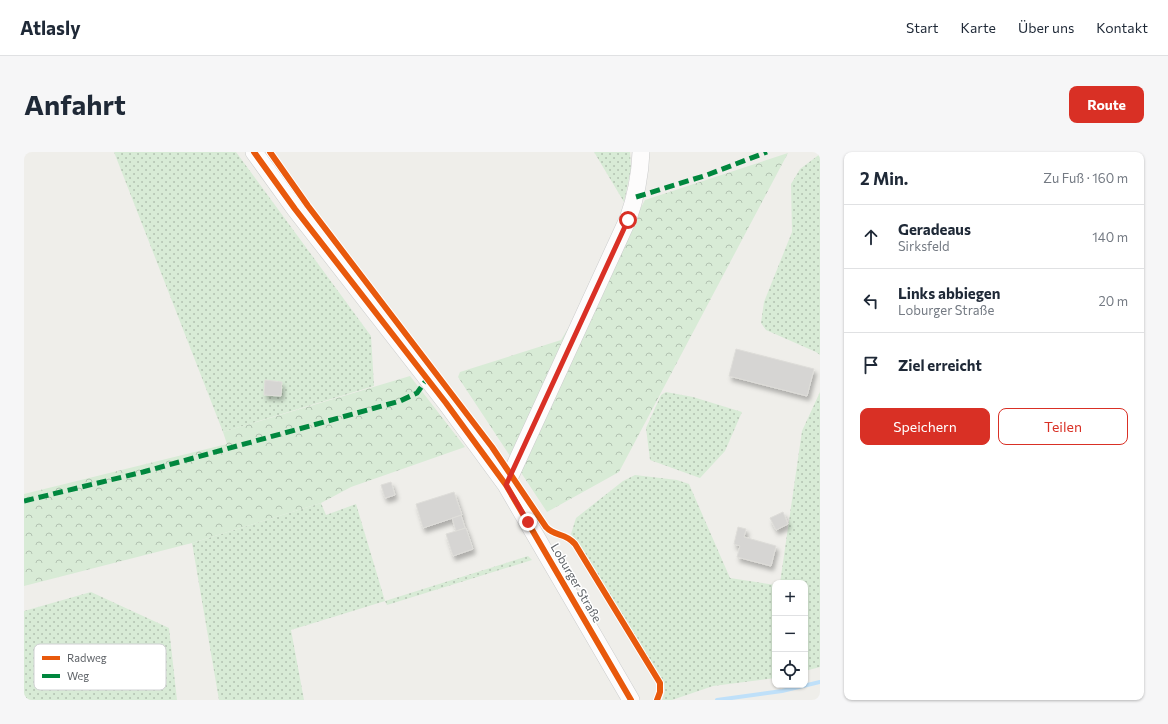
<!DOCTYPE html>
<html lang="de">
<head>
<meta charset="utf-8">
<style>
	:root { --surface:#fff; --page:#f6f6f7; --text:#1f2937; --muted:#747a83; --line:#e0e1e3; --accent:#d93025 }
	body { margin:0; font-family:Commissioner,sans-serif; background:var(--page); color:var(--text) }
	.controls { position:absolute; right:12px; bottom:12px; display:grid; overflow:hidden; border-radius:8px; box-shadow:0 1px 3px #0004 }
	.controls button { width:36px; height:36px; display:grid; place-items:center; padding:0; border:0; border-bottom:1px solid var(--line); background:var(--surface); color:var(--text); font:20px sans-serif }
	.stop { position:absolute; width:12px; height:12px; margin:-9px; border:3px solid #d93025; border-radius:50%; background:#fff }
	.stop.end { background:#d93025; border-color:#fff; box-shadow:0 1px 4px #0008 }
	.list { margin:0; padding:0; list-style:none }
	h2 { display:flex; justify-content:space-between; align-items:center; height:52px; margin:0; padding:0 16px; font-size:17px }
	h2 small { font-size:13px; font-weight:400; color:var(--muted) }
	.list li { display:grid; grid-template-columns:26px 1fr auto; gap:12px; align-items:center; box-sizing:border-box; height:64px; padding:0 16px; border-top:1px solid var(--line) }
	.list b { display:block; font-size:15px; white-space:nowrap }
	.list p { margin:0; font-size:13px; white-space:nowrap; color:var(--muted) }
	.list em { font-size:13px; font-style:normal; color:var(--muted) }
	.actions { display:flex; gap:8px; padding:12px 16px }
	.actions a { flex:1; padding:9px 0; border:1px solid var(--accent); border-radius:8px; text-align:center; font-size:14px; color:var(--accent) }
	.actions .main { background:var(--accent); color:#fff }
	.icon { flex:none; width:22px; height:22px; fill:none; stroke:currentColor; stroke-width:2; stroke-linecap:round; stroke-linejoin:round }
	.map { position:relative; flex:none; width:796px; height:548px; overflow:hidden; border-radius:8px }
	header { display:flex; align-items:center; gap:24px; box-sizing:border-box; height:56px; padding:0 20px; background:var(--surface); border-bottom:1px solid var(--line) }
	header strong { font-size:19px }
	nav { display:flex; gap:22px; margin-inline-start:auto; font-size:14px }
	.intro { display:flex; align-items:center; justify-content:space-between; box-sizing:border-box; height:96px; padding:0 24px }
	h1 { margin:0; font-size:28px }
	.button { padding:10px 18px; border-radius:8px; background:var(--accent); color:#fff; font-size:14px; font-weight:700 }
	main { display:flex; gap:24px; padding:0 24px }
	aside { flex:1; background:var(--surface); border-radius:8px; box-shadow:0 1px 3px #0004 }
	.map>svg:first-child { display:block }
	.grass { fill:url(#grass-dots) }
	.forest { fill:url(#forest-crowns) }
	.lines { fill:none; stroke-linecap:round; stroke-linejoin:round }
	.stream { stroke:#bfe0f9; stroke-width:4 }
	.building { fill:#d6d5d3; stroke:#deddd9; filter:url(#shadow) }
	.minor-casing { stroke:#cbcccc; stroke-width:18 }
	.minor { stroke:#fdfcfc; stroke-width:17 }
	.quiet { stroke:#00873e; stroke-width:5; stroke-dasharray:10 5; stroke-linecap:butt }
	.cycleway-casing { stroke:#fff; stroke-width:8 }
	.cycleway { stroke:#e8590c; stroke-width:6 }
	.route { stroke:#d93025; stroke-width:5 }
	.labels { text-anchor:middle; stroke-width:3; stroke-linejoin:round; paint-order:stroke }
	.street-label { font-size:12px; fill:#5f6368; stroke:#fff }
	.key { fill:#fff; stroke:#cfd0d2; stroke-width:1 }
	.key-label { font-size:11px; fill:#5f6368 }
</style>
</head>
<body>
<header>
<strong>Atlasly</strong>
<nav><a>Start</a><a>Karte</a><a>Über uns</a><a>Kontakt</a></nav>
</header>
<div class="intro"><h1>Anfahrt</h1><a class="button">Route</a></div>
<main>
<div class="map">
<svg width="796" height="548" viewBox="0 0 796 548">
	<defs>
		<pattern id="grass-dots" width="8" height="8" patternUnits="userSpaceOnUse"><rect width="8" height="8" fill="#d8ebd6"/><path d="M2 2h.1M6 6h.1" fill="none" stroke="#b2c2b1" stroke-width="1.8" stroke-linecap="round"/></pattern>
		<pattern id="forest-crowns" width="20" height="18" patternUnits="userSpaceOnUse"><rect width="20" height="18" fill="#d8ebd6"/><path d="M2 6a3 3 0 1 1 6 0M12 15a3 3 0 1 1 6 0" fill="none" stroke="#b2c2b1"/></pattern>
		<filter id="shadow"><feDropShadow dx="2.5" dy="4.5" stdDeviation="2" flood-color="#0004"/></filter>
	</defs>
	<rect width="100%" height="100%" fill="#efeeea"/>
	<path class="grass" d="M90,0H212L347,184L350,234L199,280Z
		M570,0H606L607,17L600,50Z
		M796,2V203L792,200L742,178L737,171L740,150L768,80L767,32L776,17Z
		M642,240L669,245L718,260L701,299L676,326L626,308L622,276L637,243Z
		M796,240V515L781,519V431H756L778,279Z
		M611,323L653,328L665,332L706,426L751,433V526L689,534L648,548H638L641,539L640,531L547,382L552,366L599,329Z
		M297,351L302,363L332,352L361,449L504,404L508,408L363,453L361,449L267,478L280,548H195L168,391Z
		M67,440L145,476L153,548H0V459Z"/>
	<path class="forest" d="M764,1L595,320L523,360L434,225L436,220L537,188L609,70L621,48Z
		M386,224L441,295L327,335L297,351L168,391L0,434V342L203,292L199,280Z"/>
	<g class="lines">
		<path class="stream" d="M693,548L758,539L796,530"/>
	</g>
	<path class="building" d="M712,197L790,217L783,244L705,224Z
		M241,228L258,230L257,244L240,243Z
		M367,330L371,343L361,346L357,333Z
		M430,340L438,363L399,376L392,352Z
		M759,360L764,372L752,378L746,366Z
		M437,363L441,376L432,379L428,366Z
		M714,375L722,377L720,385L752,394L747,414L713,405L716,394L710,392Z
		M442,376L449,397L429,404L422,382Z"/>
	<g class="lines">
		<defs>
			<path id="minor" d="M230,0L271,57L422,251L482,333L607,548
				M482,333L604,67C612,45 616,24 617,0"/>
		</defs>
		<use href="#minor" class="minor-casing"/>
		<use href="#minor" class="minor"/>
		<path class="quiet" d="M612,45L683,23L743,0
			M0,349L119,320L376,249L393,241L403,227"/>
		<defs>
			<path id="cycleway" d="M230,0L271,57L422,251L482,333L607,548
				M246,0L284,54L468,295L522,375C531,385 541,380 551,392L636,531V540L633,548"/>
		</defs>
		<use href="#cycleway" class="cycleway-casing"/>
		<use href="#cycleway" class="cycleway"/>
	</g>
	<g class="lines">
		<path class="route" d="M504,370L482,333L604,68"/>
	</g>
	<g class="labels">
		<g class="street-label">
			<text transform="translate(552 431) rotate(60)" y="4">Loburger Straße</text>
		</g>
	</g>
	<rect x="10" y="492" width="132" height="46" rx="6" class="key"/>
	<rect x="18" y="504" width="18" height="4" fill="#e8590c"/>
	<rect x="18" y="522" width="18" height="4" fill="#00873e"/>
	<g class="key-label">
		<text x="43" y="510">Radweg</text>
		<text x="43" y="528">Weg</text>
	</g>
</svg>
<div class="controls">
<button>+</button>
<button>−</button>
<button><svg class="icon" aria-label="locate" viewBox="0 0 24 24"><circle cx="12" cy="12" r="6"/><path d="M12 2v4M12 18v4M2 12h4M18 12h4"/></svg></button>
</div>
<div class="stop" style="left:604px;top:68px"></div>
<div class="stop end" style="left:504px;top:370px"></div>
</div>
<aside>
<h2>2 Min.<small>Zu Fuß · 160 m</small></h2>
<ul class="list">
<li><svg class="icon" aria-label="ahead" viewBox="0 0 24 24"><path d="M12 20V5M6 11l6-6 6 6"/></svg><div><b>Geradeaus</b><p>Sirksfeld</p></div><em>140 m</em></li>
<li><svg class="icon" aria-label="left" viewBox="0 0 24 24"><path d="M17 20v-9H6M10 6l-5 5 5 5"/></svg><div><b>Links abbiegen</b><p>Loburger Straße</p></div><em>20 m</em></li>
<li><svg class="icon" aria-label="arrive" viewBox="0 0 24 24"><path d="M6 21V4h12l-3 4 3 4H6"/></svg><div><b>Ziel erreicht</b></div></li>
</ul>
<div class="actions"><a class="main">Speichern</a><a>Teilen</a></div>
</aside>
</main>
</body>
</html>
